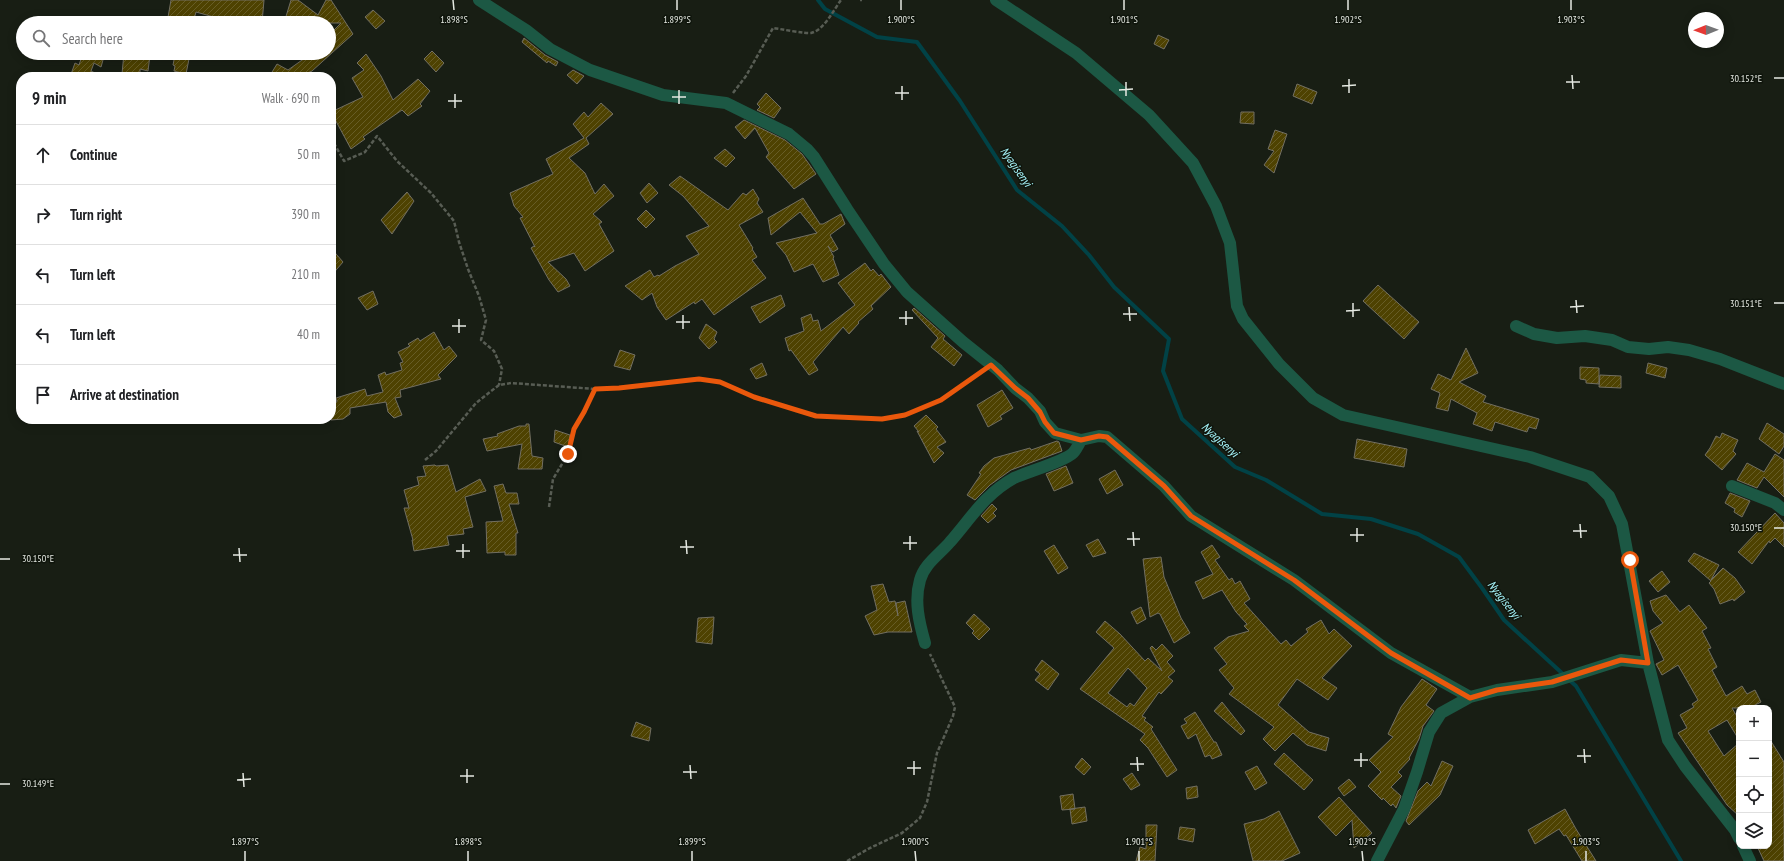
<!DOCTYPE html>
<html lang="en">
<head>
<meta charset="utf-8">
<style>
	:root { --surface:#fff; --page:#f2f2f2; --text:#202124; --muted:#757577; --line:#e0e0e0 }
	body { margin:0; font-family:"PT Sans Narrow",sans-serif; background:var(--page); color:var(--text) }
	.controls { position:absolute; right:12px; bottom:12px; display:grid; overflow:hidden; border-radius:8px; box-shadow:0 2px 10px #0003 }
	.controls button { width:36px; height:36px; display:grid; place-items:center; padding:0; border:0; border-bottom:1px solid var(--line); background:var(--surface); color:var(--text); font:20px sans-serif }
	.compass { position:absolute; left:1688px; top:12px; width:36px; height:36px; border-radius:50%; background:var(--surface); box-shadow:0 2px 10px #0003; rotate:269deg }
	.stop { position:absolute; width:12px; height:12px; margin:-9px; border:3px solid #ea580c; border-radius:50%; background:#fff }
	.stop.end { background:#ea580c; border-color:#fff; box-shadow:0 1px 4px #0008 }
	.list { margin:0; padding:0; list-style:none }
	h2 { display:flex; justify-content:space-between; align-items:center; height:52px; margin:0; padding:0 16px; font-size:17px }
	h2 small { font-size:13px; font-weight:400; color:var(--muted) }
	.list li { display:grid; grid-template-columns:26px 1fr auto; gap:12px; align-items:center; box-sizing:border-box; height:60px; padding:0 16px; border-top:1px solid var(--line) }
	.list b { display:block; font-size:15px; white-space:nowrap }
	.list em { font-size:13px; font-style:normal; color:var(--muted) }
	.icon { flex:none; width:22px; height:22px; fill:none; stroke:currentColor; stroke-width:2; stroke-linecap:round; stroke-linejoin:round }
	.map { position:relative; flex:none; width:1784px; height:861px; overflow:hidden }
	.search { position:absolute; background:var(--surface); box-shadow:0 2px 10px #0003; left:16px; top:16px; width:320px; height:44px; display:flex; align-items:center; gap:10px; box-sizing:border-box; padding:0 14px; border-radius:22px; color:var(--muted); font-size:15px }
	.panel { position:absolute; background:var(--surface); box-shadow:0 2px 10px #0003; left:16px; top:72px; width:320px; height:352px; border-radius:16px }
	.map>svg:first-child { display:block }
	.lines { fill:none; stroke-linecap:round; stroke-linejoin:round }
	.stream { stroke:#014246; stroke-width:4 }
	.building { fill:url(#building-hatch); stroke:#726f62; fill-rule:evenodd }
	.path { stroke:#585d54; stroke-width:2.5; stroke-dasharray:4 2; stroke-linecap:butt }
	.street { stroke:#1c5844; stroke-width:12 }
	.route { stroke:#ea580c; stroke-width:5 }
	.ticks { fill:none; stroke:#e5e9e2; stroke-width:1.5 }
	.labels { text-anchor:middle; stroke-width:3; stroke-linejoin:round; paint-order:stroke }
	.water-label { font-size:12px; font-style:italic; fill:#a5f3f9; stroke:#0f150c }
	.ticks-label { font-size:10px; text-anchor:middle; fill:#e5e9e2; stroke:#0f150c; stroke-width:3; stroke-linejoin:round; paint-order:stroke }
</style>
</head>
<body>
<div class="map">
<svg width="1784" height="861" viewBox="0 0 1784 861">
	<defs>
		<pattern id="building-hatch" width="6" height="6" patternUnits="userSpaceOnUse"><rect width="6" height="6" fill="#4e4201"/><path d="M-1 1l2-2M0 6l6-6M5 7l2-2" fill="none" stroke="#675d26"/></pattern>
	</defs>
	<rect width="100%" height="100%" fill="#181e14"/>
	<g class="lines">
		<path class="stream" d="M818,0L825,9L877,37L917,42L960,101L1017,190L1062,226L1089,255L1114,287L1169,339L1163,371L1182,419L1235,467L1266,480L1322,514L1371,519L1418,534L1459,557L1482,588L1504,620L1576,686L1681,861"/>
	</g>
	<path class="building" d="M171,0H264L262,23H228V21L196,12L193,23H167Z
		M291,0H298L318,15L326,0H331L353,34L312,71L299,77H269L277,64L288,70L312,53H329V35L341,23H284Z
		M373,10L385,21L376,29L365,17Z
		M1158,35L1169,40L1164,49L1154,44Z
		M524,38L545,55L558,62L556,66L548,61L547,63L522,42Z
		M432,51L444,63L436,72L424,59Z
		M76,53H105L101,67L94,63L91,71L103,77H70L75,63L79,65L82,56Z
		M124,53L150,55L148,71L140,69V77H128L129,75L122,74Z
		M366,54L381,76L393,100L418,79L430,91L420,104L422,106L408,116L402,110L363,137L365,139L351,149L331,112L363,97L352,78L364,70L357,63Z
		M175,55L189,59L186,74L174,71L175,66L173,65Z
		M573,70L584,76L577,84L567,75Z
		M1297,84L1317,92L1312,104L1293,96Z
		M766,93L781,108L774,118L757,110L760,107L757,104Z
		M601,103L613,114L586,138L589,144L569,158L585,173L595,194L604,184L614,196L593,214L602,222L599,224L614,251L585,271L574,253L548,262L566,279L570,286L558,292L549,280L531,248L534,246L535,247L520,218L523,217L514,206L510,193L553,174L546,159L584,138L573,124L584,112L588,117Z
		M1241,112H1254V124L1240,123Z
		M744,120L785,140L802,154L816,174L794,189L766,157L769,153L755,128L745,139L735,127Z
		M1275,130L1287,134L1274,173L1264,165L1274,151L1268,149Z
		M725,149L735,158L726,167L714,158Z
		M680,176L728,210L743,193L746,195L753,189L759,199L757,203L763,212L739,225L753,248L752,249L757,257L752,260L766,278L714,315L702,299L695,304L694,302L666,320L657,307L652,293L642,300L625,286L650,270L654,277L658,275L659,276L675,266L699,254L686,236L709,226L683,196L669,185Z
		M649,183L658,193L647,203L640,193Z
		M407,192L414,201L392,234L381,220Z
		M803,198L820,224H823L841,214L845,224L830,235L838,249L833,252L828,246L834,257L833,258L839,275L823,282L813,264L794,272L786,255L776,243L817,233L800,212L771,235L768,218Z
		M646,210L655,219L646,228L637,219Z
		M331,248L343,262L331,276Z
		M865,263L871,271L873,269L879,276L881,274L891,287L871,306L873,309L858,322L859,323L849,334L843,327L813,362L818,370L809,375L791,350L789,351L785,338L804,331L801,318L811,314L813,321L818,320L821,331L855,305L838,283Z
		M1378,285L1419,322L1404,339L1363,301Z
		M373,291L378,304L367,310L358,298Z
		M781,295L785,306L760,323L751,307Z
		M914,308L945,336L943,339L962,355L954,366L931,347L938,338L912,310Z
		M706,324L717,332L714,339L717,342L709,349L699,338Z
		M434,332L444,350L449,346L457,356L438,375L441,379L400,390L401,397L395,398L402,415L394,418L388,412L386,402L350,408V414L343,419L331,420V403L337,402L336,398L365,389L367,396L383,392L378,375L385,372L386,375L402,370L400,363L403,362L398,352L410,346L408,344L418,338L420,341Z
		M1466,348L1478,373L1459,382L1486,396L1483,402L1539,419L1536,429L1529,427L1527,432L1495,422L1492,431L1473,424L1477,413L1451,399L1448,411L1436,408L1440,393L1431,389L1438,374L1451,380Z
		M620,350L635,355L630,370L614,366Z
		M762,363L767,375L756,379L750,369Z
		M1648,363L1667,368L1665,378L1646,373Z
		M1580,367L1599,368V384L1586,383V380L1580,379Z
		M1600,375L1621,376V388L1599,387Z
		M1002,390L1013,408L1000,416L1002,419L988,427L977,405Z
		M926,415L938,427L936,429L946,442L937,447L944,453L934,463L917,431L919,432L914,426Z
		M1767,423L1784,434V446L1779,454L1759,439Z
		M526,424H529L532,456L543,458L542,469H518L522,444L487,451L483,439L498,436L497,434L519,426H526Z
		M555,430L570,435L568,447L554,442Z
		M1722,433L1738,440L1733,451L1736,454L1722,470L1705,455L1710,448L1716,436L1720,438Z
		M1357,439L1407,449L1404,467L1354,458Z
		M1057,441L1059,442L1062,451L1011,470L990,485L975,500L967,495L981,474L979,473L984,466L994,458L1030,448L1031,450Z
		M1775,454L1784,460V497L1764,477L1757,488L1737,480L1747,463L1764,472Z
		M435,465L436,466L448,465L456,492L480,479L486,491L465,497L473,527L463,529L464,534L447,536L449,545L414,551L412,540H413L404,508H409L404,490L419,485L417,477L426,476L423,466Z
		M1066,466L1073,483L1054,491L1046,474Z
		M1115,470L1123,485L1107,494L1099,479Z
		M503,484L506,493H517L519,504H509L518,533H516V555H505V552L487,553L486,522L503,521L494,486Z
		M1730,493L1750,501L1742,517L1734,512L1735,509L1725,503Z
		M992,504L997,509L993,513L996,516L988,523L981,516Z
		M1775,513L1784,523V547L1775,538L1770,543L1769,541L1752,564L1738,552Z
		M1098,539L1106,553L1093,557L1086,545Z
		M1054,545L1068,568L1058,574L1044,551Z
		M1212,545L1220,557L1215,560L1229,580L1232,578L1235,584L1240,581L1250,599L1244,603L1281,644L1286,640L1291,646L1308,632L1306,629L1321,620L1329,634L1334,629L1352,646L1322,678L1337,688L1328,700L1297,679L1278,705L1309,732L1329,738L1326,751L1307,745L1293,733L1275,751L1263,739L1274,727L1229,694L1234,688L1219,670L1227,664L1214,648L1228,637L1249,631L1244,626L1247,624L1236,612L1222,590L1203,599L1195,582L1213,574L1201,552Z
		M1694,553L1719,565L1711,580L1723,568L1735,578L1745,592L1734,601L1733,599L1720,604L1714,589L1709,583L1711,581L1688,561Z
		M1161,557L1164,577L1181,618L1190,633L1174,643L1160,614L1158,613L1150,617L1143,559Z
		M1662,571L1670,582L1658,592L1649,581Z
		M883,584L889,602L895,601L898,616L896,603L905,601L912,632H888L874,635L865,616L877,610L871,586Z
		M1666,595L1680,612L1689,605L1707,628L1702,631L1711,648L1708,649L1717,667L1712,670L1726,696L1742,686L1747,694L1755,690L1761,702L1749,708H1732L1739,720V740L1727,720L1708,731L1724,756L1739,743V816L1727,805L1678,733L1687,728L1680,715L1694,707L1692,704L1698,700L1678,665L1662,675L1656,664L1664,660L1650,631L1663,623L1653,611L1650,601Z
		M1141,607L1146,619L1137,624L1131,612Z
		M974,614L990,629L979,640L972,633L974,631L966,623Z
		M714,617L712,644L696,642L698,618Z
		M1105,621L1120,634L1145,661L1148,658L1162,671L1150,648L1152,646L1156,650L1162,644L1173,656L1167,662L1175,671L1168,677L1173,681L1161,694L1159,692L1142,716L1146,718L1144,720L1153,727L1151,729L1177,770L1167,777L1148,748L1140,740L1145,734L1080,689L1114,648L1096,632ZM1128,668L1147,688L1134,706L1130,703L1127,707L1108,693Z
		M1042,660L1059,674L1048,690L1035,680L1040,674L1035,670Z
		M1422,679L1437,689L1426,705L1434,711L1423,726L1419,739L1409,758L1410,759L1398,772L1402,776L1391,787L1401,796L1396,808L1393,804L1391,806L1383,798L1382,800L1368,786L1381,772L1369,760L1393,737L1388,734L1401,707Z
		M1222,702L1245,731L1241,735L1214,711Z
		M1195,712L1214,742H1216L1222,755L1212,759L1210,755L1205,757L1196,734L1188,739L1181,726L1187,723L1184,719Z
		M636,722L651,728L649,741L631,736Z
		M1769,738L1784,762V861H1764L1757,846H1769Z
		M1284,753L1313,780L1304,790L1274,764Z
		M1082,758L1091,767L1084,775L1075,767Z
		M1442,761L1453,766L1440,795L1409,825L1406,821L1418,791L1427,782L1431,786Z
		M1257,766L1267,783L1255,790L1245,772Z
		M1132,773L1140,785L1131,790L1123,779Z
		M1349,779L1356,787L1344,796L1338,788Z
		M1197,786L1198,797L1187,799L1186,788Z
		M1073,794L1075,809L1062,810L1060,796Z
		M1339,797L1372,833L1354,848L1352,820L1336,836L1318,817Z
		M1085,807L1087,821L1072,824L1070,809Z
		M1565,809L1576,829L1596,861H1582L1566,835L1564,836L1559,829L1535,844L1528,830Z
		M1279,811L1300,853L1282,861H1253L1244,824L1264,819Z
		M1146,825H1157L1155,861H1136L1140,847L1146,849Z
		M1180,827L1195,829L1193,842L1178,839Z"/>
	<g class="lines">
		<path class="path" d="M860,0H862
			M733,93L746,76L773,28C781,29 806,34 811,33C824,30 833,11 841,0
			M331,138L344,161L365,152L377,136L397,161L431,193L454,221L459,242L468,269L479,296L486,320L481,340L494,351L502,369L499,385
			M425,460L436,451L476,403L499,385L511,383L595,389
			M549,507L553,479L568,454L574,429L585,412L595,389L619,388L699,379L720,382L754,397L815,416L882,419L905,415L941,400L981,372
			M847,861L870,848L902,833L920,818L927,802L937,753L953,716L955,707L930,654"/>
		<path class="street" d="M479,0L526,30L550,49L590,70L663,95L726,103L789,134L807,149L814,157L847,209L884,264L907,292L963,342L998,370L1015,388L1028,398L1040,411L1045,422L1055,433L1081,440L1099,436L1107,437L1164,486L1191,516L1294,580L1391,653L1470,697
			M996,0L1076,53L1149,115L1193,163L1216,206L1230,243L1237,306L1243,319L1279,364L1313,398L1343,415L1530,457L1590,477L1609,496L1622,524L1648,663L1668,740L1685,766L1735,830L1739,838
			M1516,326L1534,334L1557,338L1585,336L1612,340L1628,347L1649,349L1668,347L1689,350L1720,359L1784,384
			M1732,486L1775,503L1784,510
			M925,643C919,622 914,601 920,580C924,564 940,554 950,542C971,518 985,494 1014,478C1027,472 1065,461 1073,453C1076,450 1079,444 1081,440
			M1743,846L1750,861
			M1377,861L1404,809L1417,772L1429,732L1441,713L1470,697L1497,690L1552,682L1621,660L1648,663"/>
	</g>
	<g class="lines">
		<path class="route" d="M568,454L574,429L584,412L595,389L619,388L699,379L720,382L754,397L816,416L882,419L905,415L941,400L991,365L1015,388L1028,398L1040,412L1045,422L1054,433L1081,440L1099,436L1107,437L1164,486L1191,516L1294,580L1391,653L1470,698L1497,690L1552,682L1621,660L1648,663L1630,560"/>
	</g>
	<path class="ticks" d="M453,0L454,10M677,0V10M901,0V10M1124,0V10M1348,0V10M1571,0V10M1572,75L1573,89M1774,78H1784M1349,79V93M1126,82V96M1566,82H1580M902,86V100M1342,86L1356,85M679,90V104M1119,90L1133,89M895,93H909M455,94V108M672,97H686M448,101H462M1576,300L1577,313M1353,303V317M1774,303H1784M1129,307L1130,321M1570,307L1584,306M906,311V325M1346,311L1360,310M1123,314H1137M683,315V329M899,318H913M459,319V333M676,322H690M452,326H466M1580,524L1581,538M1357,528V542M1774,528H1784M1573,531H1587M1133,532L1134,546M1350,535H1364M910,536V550M1127,539H1140M686,540L687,554M903,543H917M463,544V558M680,547H694M239,548L240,562M456,551H470M233,555H247M0,559H10M1584,749L1585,763M1361,753V767M1577,756H1591M1137,757L1138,771M1354,760H1368M914,761V775M1130,764H1144M690,765L691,779M907,768H921M467,769V783M683,772H697M243,773L244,787M460,776H474M237,780L251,779M0,784H10M245,851V861M468,851V861M692,851V861M915,851L916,861M1139,851V861M1362,851L1363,861M1586,851V861"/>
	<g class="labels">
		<g class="water-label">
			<text transform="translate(1016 167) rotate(55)" y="4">Nyagisenyi</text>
			<text transform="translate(1220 440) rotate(42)" y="4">Nyagisenyi</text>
			<text transform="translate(1504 600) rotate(52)" y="4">Nyagisenyi</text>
		</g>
	</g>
	<g class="ticks-label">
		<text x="454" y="23">1.898°S</text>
		<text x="677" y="23">1.899°S</text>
		<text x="901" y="23">1.900°S</text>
		<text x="1124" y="23">1.901°S</text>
		<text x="1348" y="23">1.902°S</text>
		<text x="1571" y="23">1.903°S</text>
		<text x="1746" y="82">30.152°E</text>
		<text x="1746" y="307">30.151°E</text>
		<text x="1746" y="531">30.150°E</text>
		<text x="38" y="562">30.150°E</text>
		<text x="38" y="787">30.149°E</text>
		<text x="245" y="845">1.897°S</text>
		<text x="468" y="845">1.898°S</text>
		<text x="692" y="845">1.899°S</text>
		<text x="915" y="845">1.900°S</text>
		<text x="1139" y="845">1.901°S</text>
		<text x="1362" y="845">1.902°S</text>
		<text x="1586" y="845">1.903°S</text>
	</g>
</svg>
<div class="controls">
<button>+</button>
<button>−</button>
<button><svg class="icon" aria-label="locate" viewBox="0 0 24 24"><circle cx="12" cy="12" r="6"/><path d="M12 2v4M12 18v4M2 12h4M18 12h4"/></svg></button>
<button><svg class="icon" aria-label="layers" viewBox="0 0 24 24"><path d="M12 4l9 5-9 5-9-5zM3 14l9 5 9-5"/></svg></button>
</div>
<svg class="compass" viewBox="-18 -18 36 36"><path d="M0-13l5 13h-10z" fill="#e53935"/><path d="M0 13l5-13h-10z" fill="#757577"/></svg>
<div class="stop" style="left:1630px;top:560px"></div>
<div class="stop end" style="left:568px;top:454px"></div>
<div class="search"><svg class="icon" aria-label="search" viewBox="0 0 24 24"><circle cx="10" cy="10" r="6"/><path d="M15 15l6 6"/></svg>Search here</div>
<section class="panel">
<h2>9 min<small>Walk · 690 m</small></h2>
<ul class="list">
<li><svg class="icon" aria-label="ahead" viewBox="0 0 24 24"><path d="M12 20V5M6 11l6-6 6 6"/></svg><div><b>Continue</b></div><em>50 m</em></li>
<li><svg class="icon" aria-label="right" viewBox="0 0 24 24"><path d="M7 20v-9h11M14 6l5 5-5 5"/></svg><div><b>Turn right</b></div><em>390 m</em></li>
<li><svg class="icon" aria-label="left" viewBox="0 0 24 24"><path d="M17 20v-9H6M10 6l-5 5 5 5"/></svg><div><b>Turn left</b></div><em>210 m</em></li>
<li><svg class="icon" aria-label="left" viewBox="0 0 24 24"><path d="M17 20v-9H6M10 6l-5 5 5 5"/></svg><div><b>Turn left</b></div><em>40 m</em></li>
<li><svg class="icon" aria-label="arrive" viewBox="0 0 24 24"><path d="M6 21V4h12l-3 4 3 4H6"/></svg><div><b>Arrive at destination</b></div></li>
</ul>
</section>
</div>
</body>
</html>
